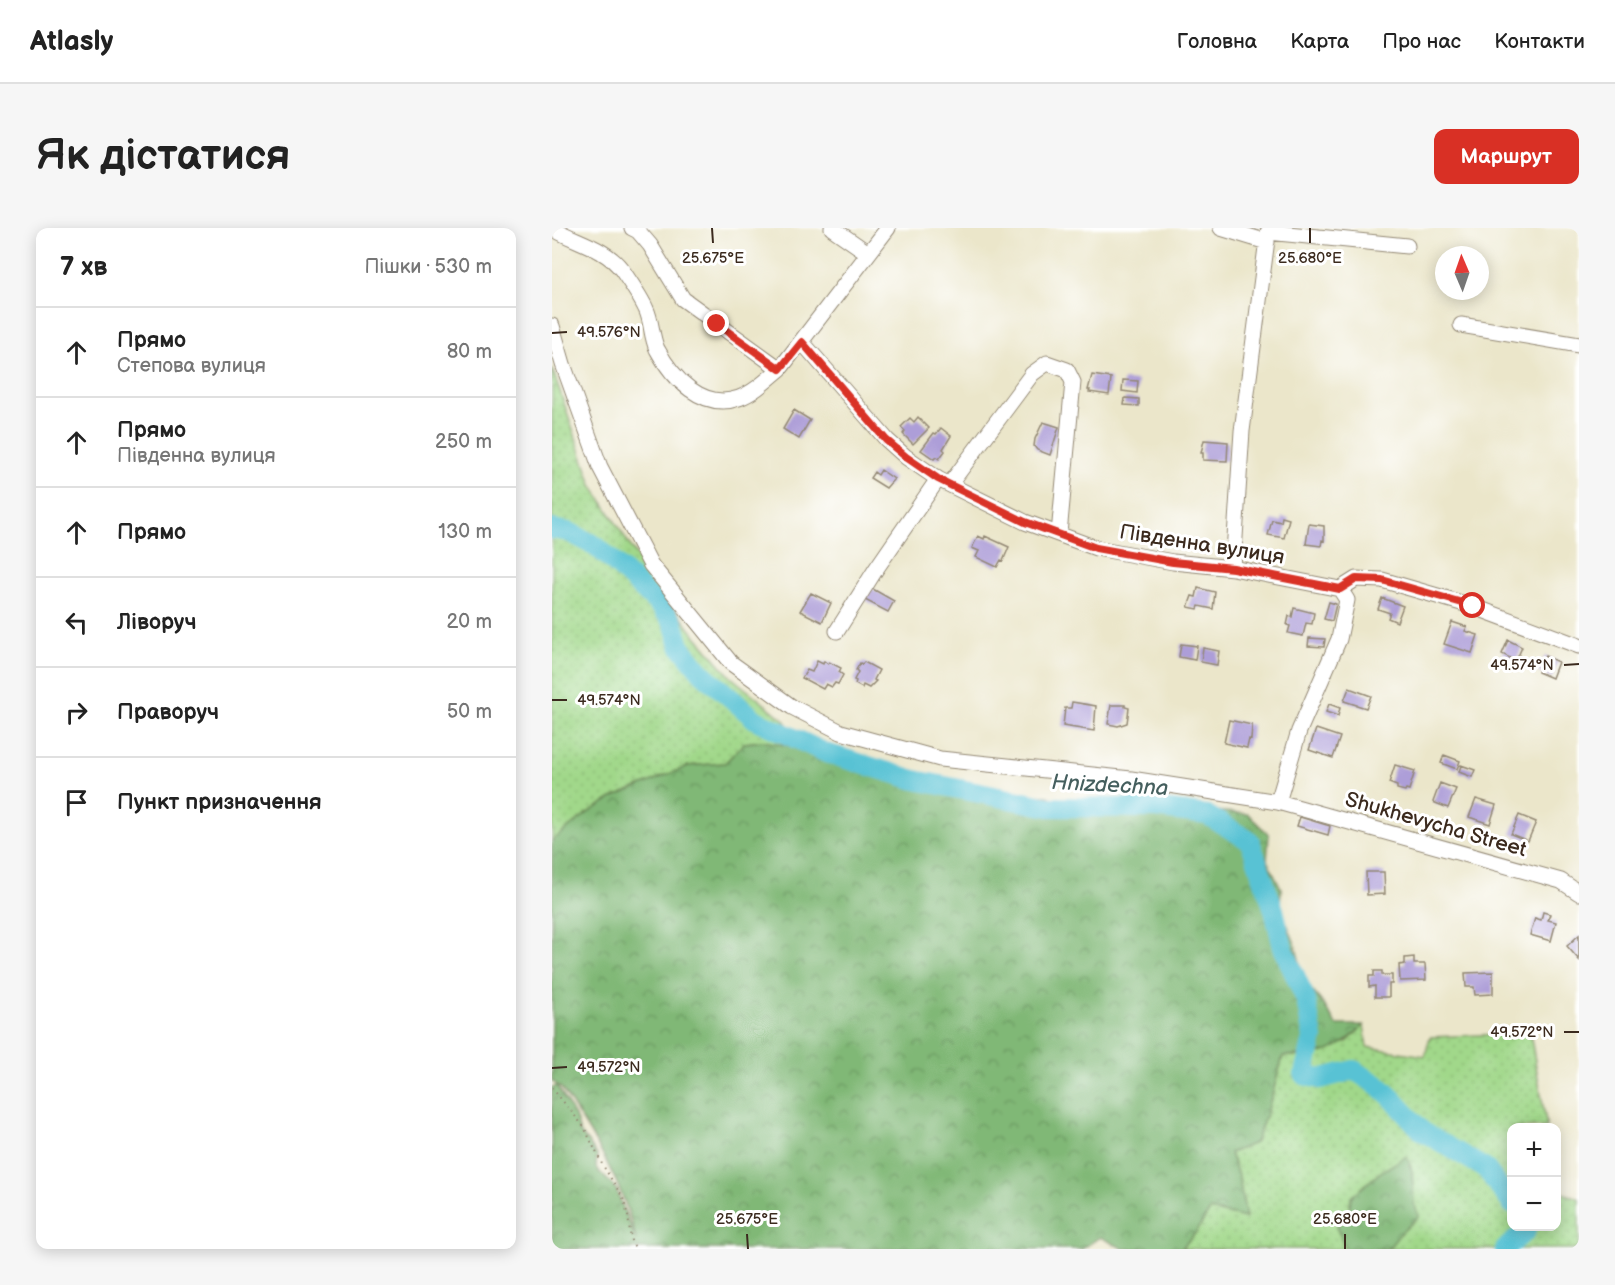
<!DOCTYPE html>
<html lang="uk">
<head>
<meta charset="utf-8">
<style>
	:root { --surface:#fff; --page:#f6f6f6; --text:#222; --muted:#767676; --line:#e0e0e0; --accent:#d93025 }
	body { margin:0; font-family:"Balsamiq Sans",sans-serif; background:var(--page); color:var(--text) }
	.controls { position:absolute; right:18px; bottom:18px; display:grid; overflow:hidden; border-radius:12px; box-shadow:0 3px 15px #0003 }
	.controls button { width:54px; height:54px; display:grid; place-items:center; padding:0; border:0; border-bottom:2px solid var(--line); background:var(--surface); color:var(--text); font:30px sans-serif }
	.compass { position:absolute; left:883px; top:18px; width:54px; height:54px; border-radius:50%; background:var(--surface); box-shadow:0 3px 15px #0003; rotate:358deg }
	.stop { position:absolute; width:18px; height:18px; margin:-14px; border:4px solid #d93025; border-radius:50%; background:#fff }
	.stop.end { background:#d93025; border-color:#fff; box-shadow:0 2px 6px #0008 }
	.list { margin:0; padding:0; list-style:none }
	h2 { display:flex; justify-content:space-between; align-items:center; height:78px; margin:0; padding:0 24px; font-size:26px }
	h2 small { font-size:20px; font-weight:400; color:var(--muted) }
	.list li { display:grid; grid-template-columns:39px 1fr auto; gap:18px; align-items:center; box-sizing:border-box; height:90px; padding:0 24px; border-top:2px solid var(--line) }
	.list b { display:block; font-size:22px; white-space:nowrap }
	.list p { margin:0; font-size:20px; white-space:nowrap; color:var(--muted) }
	.list em { font-size:20px; font-style:normal; color:var(--muted) }
	.icon { flex:none; width:33px; height:33px; fill:none; stroke:currentColor; stroke-width:2; stroke-linecap:round; stroke-linejoin:round }
	.map { position:relative; flex:none; width:1027px; height:1021px; overflow:hidden; border-radius:12px }
	header { display:flex; align-items:center; gap:36px; box-sizing:border-box; height:84px; padding:0 30px; background:var(--surface); border-bottom:2px solid var(--line) }
	header strong { font-size:28px }
	nav { display:flex; gap:33px; margin-inline-start:auto; font-size:21px }
	.intro { display:flex; align-items:center; justify-content:space-between; box-sizing:border-box; height:144px; padding:0 36px }
	h1 { margin:0; font-size:42px }
	.button { padding:15px 27px; border-radius:12px; background:var(--accent); color:#fff; font-size:21px; font-weight:700 }
	main { display:flex; gap:36px; padding:0 36px }
	aside { flex:1; background:var(--surface); border-radius:12px; box-shadow:0 3px 15px #0003 }
	.map>svg:first-child { display:block }
	.grass { fill:url(#grass-dots); stroke:#6e8154; stroke-width:1.5 }
	.forest { fill:url(#forest-crowns); stroke:#5e714a; stroke-width:1.5 }
	.lines { fill:none; stroke-linecap:round; stroke-linejoin:round }
	.river { stroke:#58c2d4; stroke-width:20 }
	.building { fill:#ad9ed8 }
	.minor-casing { stroke:#938874; stroke-width:17 }
	.path { stroke:#938874; stroke-width:2; stroke-dasharray:1.5 4.5; stroke-linecap:butt }
	.minor { stroke:#fff; stroke-width:15 }
	.route { stroke:#d93025; stroke-width:8 }
	.ticks { fill:none; stroke:#3b2a1e; stroke-width:2 }
	.labels { text-anchor:middle; stroke-width:6; stroke-linejoin:round; paint-order:stroke }
	.street-label { font-size:21px; fill:#3b2a1e; stroke:#fff }
	.water-label { font-size:22px; font-style:italic; fill:#455f5e; stroke:#fff }
	.ticks-label { font-size:15px; text-anchor:middle; fill:#3b2a1e; stroke:#fff; stroke-width:6; stroke-linejoin:round; paint-order:stroke }
</style>
</head>
<body>
<header>
<strong>Atlasly</strong>
<nav><a>Головна</a><a>Карта</a><a>Про нас</a><a>Контакти</a></nav>
</header>
<div class="intro"><h1>Як дістатися</h1><a class="button">Маршрут</a></div>
<main>
<aside>
<h2>7 хв<small>Пішки · 530 m</small></h2>
<ul class="list">
<li><svg class="icon" aria-label="ahead" viewBox="0 0 24 24"><path d="M12 20V5M6 11l6-6 6 6"/></svg><div><b>Прямо</b><p>Степова вулиця</p></div><em>80 m</em></li>
<li><svg class="icon" aria-label="ahead" viewBox="0 0 24 24"><path d="M12 20V5M6 11l6-6 6 6"/></svg><div><b>Прямо</b><p>Південна вулиця</p></div><em>250 m</em></li>
<li><svg class="icon" aria-label="ahead" viewBox="0 0 24 24"><path d="M12 20V5M6 11l6-6 6 6"/></svg><div><b>Прямо</b></div><em>130 m</em></li>
<li><svg class="icon" aria-label="left" viewBox="0 0 24 24"><path d="M17 20v-9H6M10 6l-5 5 5 5"/></svg><div><b>Ліворуч</b></div><em>20 m</em></li>
<li><svg class="icon" aria-label="right" viewBox="0 0 24 24"><path d="M7 20v-9h11M14 6l5 5-5 5"/></svg><div><b>Праворуч</b></div><em>50 m</em></li>
<li><svg class="icon" aria-label="arrive" viewBox="0 0 24 24"><path d="M6 21V4h12l-3 4 3 4H6"/></svg><div><b>Пункт призначення</b></div></li>
</ul>
</aside>
<div class="map">
<svg width="1027" height="1021" viewBox="0 0 1027 1021">
	<defs>
		<pattern id="grass-dots" width="8" height="8" patternUnits="userSpaceOnUse" patternTransform="scale(1.5)"><rect width="8" height="8" fill="#a1d88a"/><path d="M2 2h.1M6 6h.1" fill="none" stroke="#8cba77" stroke-width="1.8" stroke-linecap="round"/></pattern>
		<pattern id="forest-crowns" width="20" height="18" patternUnits="userSpaceOnUse" patternTransform="scale(1.5)"><rect width="20" height="18" fill="#80b876"/><path d="M2 6a3 3 0 1 1 6 0M12 15a3 3 0 1 1 6 0" fill="none" stroke="#6a9660"/></pattern>
	</defs>
	<rect width="100%" height="100%" fill="#fff"/>
	<filter id="ink" filterUnits="userSpaceOnUse"><feTurbulence type="fractalNoise" baseFrequency=".0167" numOctaves="2"/><feDisplacementMap in="SourceGraphic" scale="12" xChannelSelector="R" yChannelSelector="G"/><feConvolveMatrix kernelMatrix="1 2 1 2 8 2 1 2 1" color-interpolation-filters="sRGB"/></filter>
	<filter id="wash" filterUnits="userSpaceOnUse"><feTurbulence type="fractalNoise" baseFrequency=".008" numOctaves="4" result="noise"/><feDisplacementMap in="SourceGraphic" scale="24" xChannelSelector="R" yChannelSelector="G"/><feGaussianBlur stdDeviation="1.35" result="paint"/><feColorMatrix in="noise" values="0 0 0 0 0 0 0 0 0 0 0 0 0 0 0 0 0 1.4 0 .05"/><feComposite in="paint" operator="in"/></filter>
	<g filter="url(#wash)">
		<rect width="100%" height="100%" fill="#ebe6ca"/>
		<path class="grass" d="M0,140L40,257L84,327L138,401L179,449L231,491L253,521L211,513L192,515L173,535L136,538L37,584L0,613Z
			M812,797L815,819L873,828L878,809L978,805L995,899L960,900V998H1005V950L1007,964L1027,970V1021H629L644,1004L658,982L694,990L687,951L678,925L703,915L716,881L731,828H754L795,814Z"/>
		<path class="forest" d="M211,513L253,521L316,547L410,570L442,573L472,567L496,568L525,582L552,581L565,574L597,588L625,580L696,586L717,607L715,632L729,660L728,678L743,716L753,754L772,777L784,797H812C782,827 772,826 731,828L716,881L703,915L678,925L687,951L694,990L658,982L644,1004L629,1021H572L548,1009L530,1021H0V859L5,858L23,888L28,905L36,914L45,927L44,940L64,961L84,1012C72,956 41,908 10,861L0,853V613L37,584L60,570L136,538L173,535L192,515Z
			M855,928L860,943L862,976L867,988L847,1007L836,1021H794L784,999L797,985L799,969L830,943Z"/>
		<g class="lines">
			<path class="river" d="M0,301L17,304L44,318L67,339L107,377L121,394L128,418L150,445L204,492L274,525L363,552L497,579L604,580L655,587L698,613L722,682L731,720L754,772L761,810L752,847L768,851L802,842L827,858L839,869L870,903L934,941L960,976
				M953,1021L974,1003L971,998"/>
		</g>
		<g id="blocks">
			<path class="building" d="M540,147L559,150L557,167L537,164L538,162H536Z
				M571,152L586,153L585,165L570,163Z
				M573,170L587,171V178L572,177Z
				M242,182L258,192L247,211L231,201Z
				M366,189L377,200L361,216L351,206L353,203L349,199L358,190L362,194Z
				M491,194L507,199L498,227L485,222L482,218L483,211Z
				M389,200L399,208L391,221L393,223L387,231L384,229L382,231L369,222L382,205L384,206Z
				M652,212L676,214L675,233L651,232V225H649Z
				M329,242L342,251L334,260L318,250L322,244L326,247Z
				M730,289L737,291L732,310L716,307L720,292L729,294Z
				M757,296L772,298V313L770,312L769,318L754,316Z
				M426,308L432,311L433,308L457,319L451,333L449,332L445,339L424,329L427,323L420,320Z
				M319,360L342,373L336,384L313,372Z
				M646,360L663,364L661,381L647,378L646,381L636,379L640,368L644,369Z
				M259,365L279,375L270,394L248,383Z
				M830,370L851,378L845,394L836,390L838,385L826,381Z
				M777,374L784,376L780,393L772,391Z
				M742,380L762,385L760,396L754,395L751,408L736,405L738,398L735,397L737,388L740,389Z
				M900,394L915,399L913,403L926,407L920,425L892,416Z
				M757,410L773,411L772,419L756,418Z
				M956,412L970,419L964,433L950,426Z
				M629,416L645,418L643,432L627,429Z
				M651,420L667,423L665,437L649,434Z
				M993,428L1006,434L1000,450L986,444Z
				M265,433L271,436L272,433L276,436L277,434L289,440L287,444L291,447L286,456L283,455L280,459L274,456L271,461L250,450L255,442L260,444Z
				M312,434L327,442L322,452L324,453L317,460L311,457L310,460L303,456L304,453L302,452L306,444L304,442L308,435L310,436Z
				M797,460L819,468L814,480L792,473Z
				M520,474L544,478L542,503L511,498L513,480H519Z
				M777,476L788,480L786,488L774,484Z
				M559,477H573V479L577,480L575,495L566,498L556,496Z
				M677,492L700,497L699,512L697,511L695,520L672,515Z
				M764,501L788,509L781,530L757,522Z
				M892,527L908,533L905,541L889,535Z
				M843,537L863,543L857,562L854,561L853,563L845,561V558L837,555Z
				M909,537L923,542L920,549L907,544Z
				M888,555L904,561L896,580L881,574Z
				M924,571L944,577L938,596L917,589Z
				M967,587L984,594L976,613L959,606Z
				M748,589L778,598L776,607L745,598Z
				M814,644H832L833,666L815,667Z
				M991,684L998,686L996,692L1004,694L999,713L978,707L983,690L989,692Z
				M1027,707V732L1015,718Z
				M862,729V736H873L874,752L848,753L847,737L853,736V730Z
				M822,743H830V747H840V756H837V769H823V758L817,759V748H822Z
				M941,744V766L923,767L922,759H914L913,745Z"/>
		</g>
	</g>
	<g filter="url(#ink)">
		<use href="#blocks" fill-opacity="0" stroke="#938874" stroke-width="1.5"/>
		<g class="lines">
			<defs>
				<path id="minor" d="M0,0C23,14 53,19 70,42C78,54 88,68 94,81C100,93 99,108 105,121C120,150 151,183 187,170C203,164 216,151 228,141L336,0
					M80,0L86,3L98,17L131,71L228,141
					M280,0L316,25
					M669,0L715,14
					M909,97L1027,117
					M0,98L11,136L48,239L99,337L179,435L240,479L289,504L388,531L579,551L726,574L1009,653L1027,665
					M250,114L335,212L354,229L386,251L473,294L544,320L621,334L681,340L788,361L795,372L787,411L747,503L726,574
					M398,256L480,146L495,135L515,142L521,154L507,306
					M681,340L690,203L716,4L855,18
					M788,361L804,351L830,352L920,378L1027,418
					M285,403L324,341L386,251"/>
			</defs>
			<use href="#minor" class="minor-casing"/>
			<path class="path" d="M0,860L32,899L50,936L71,970L76,988L79,1013L84,1021"/>
			<use href="#minor" class="minor"/>
		</g>
	</g>
	<g class="lines" filter="url(#ink)">
		<path class="route" d="M165,96L228,141L250,114L334,212L354,229L386,251L473,294L544,320L621,334L681,340L788,361L804,351L830,352L921,378"/>
	</g>
	<path class="ticks" d="M160,0L161,15M758,0V15M0,105L15,104M1012,437L1027,436M0,472H15M1012,804H1027M0,840L15,839M195,1006L196,1021M793,1006V1021"/>
	<g class="labels">
		<g class="street-label">
			<text transform="translate(650 316) rotate(9)" y="7">Південна вулиця</text>
			<text transform="translate(884 596) rotate(16)" y="7">Shukhevycha Street</text>
		</g>
		<g class="water-label">
			<text transform="translate(558 556) rotate(3)" y="8">Hnizdechna</text>
		</g>
	</g>
	<g class="ticks-label">
		<text x="161" y="35">25.675°E</text>
		<text x="758" y="35">25.680°E</text>
		<text x="57" y="109">49.576°N</text>
		<text x="970" y="442">49.574°N</text>
		<text x="57" y="477">49.574°N</text>
		<text x="970" y="809">49.572°N</text>
		<text x="57" y="844">49.572°N</text>
		<text x="195" y="996">25.675°E</text>
		<text x="793" y="996">25.680°E</text>
	</g>
</svg>
<div class="controls">
<button>+</button>
<button>−</button>
</div>
<svg class="compass" viewBox="-18 -18 36 36"><path d="M0-13l5 13h-10z" fill="#e53935"/><path d="M0 13l5-13h-10z" fill="#767676"/></svg>
<div class="stop" style="left:921px;top:378px"></div>
<div class="stop end" style="left:165px;top:96px"></div>
</div>
</main>
</body>
</html>
